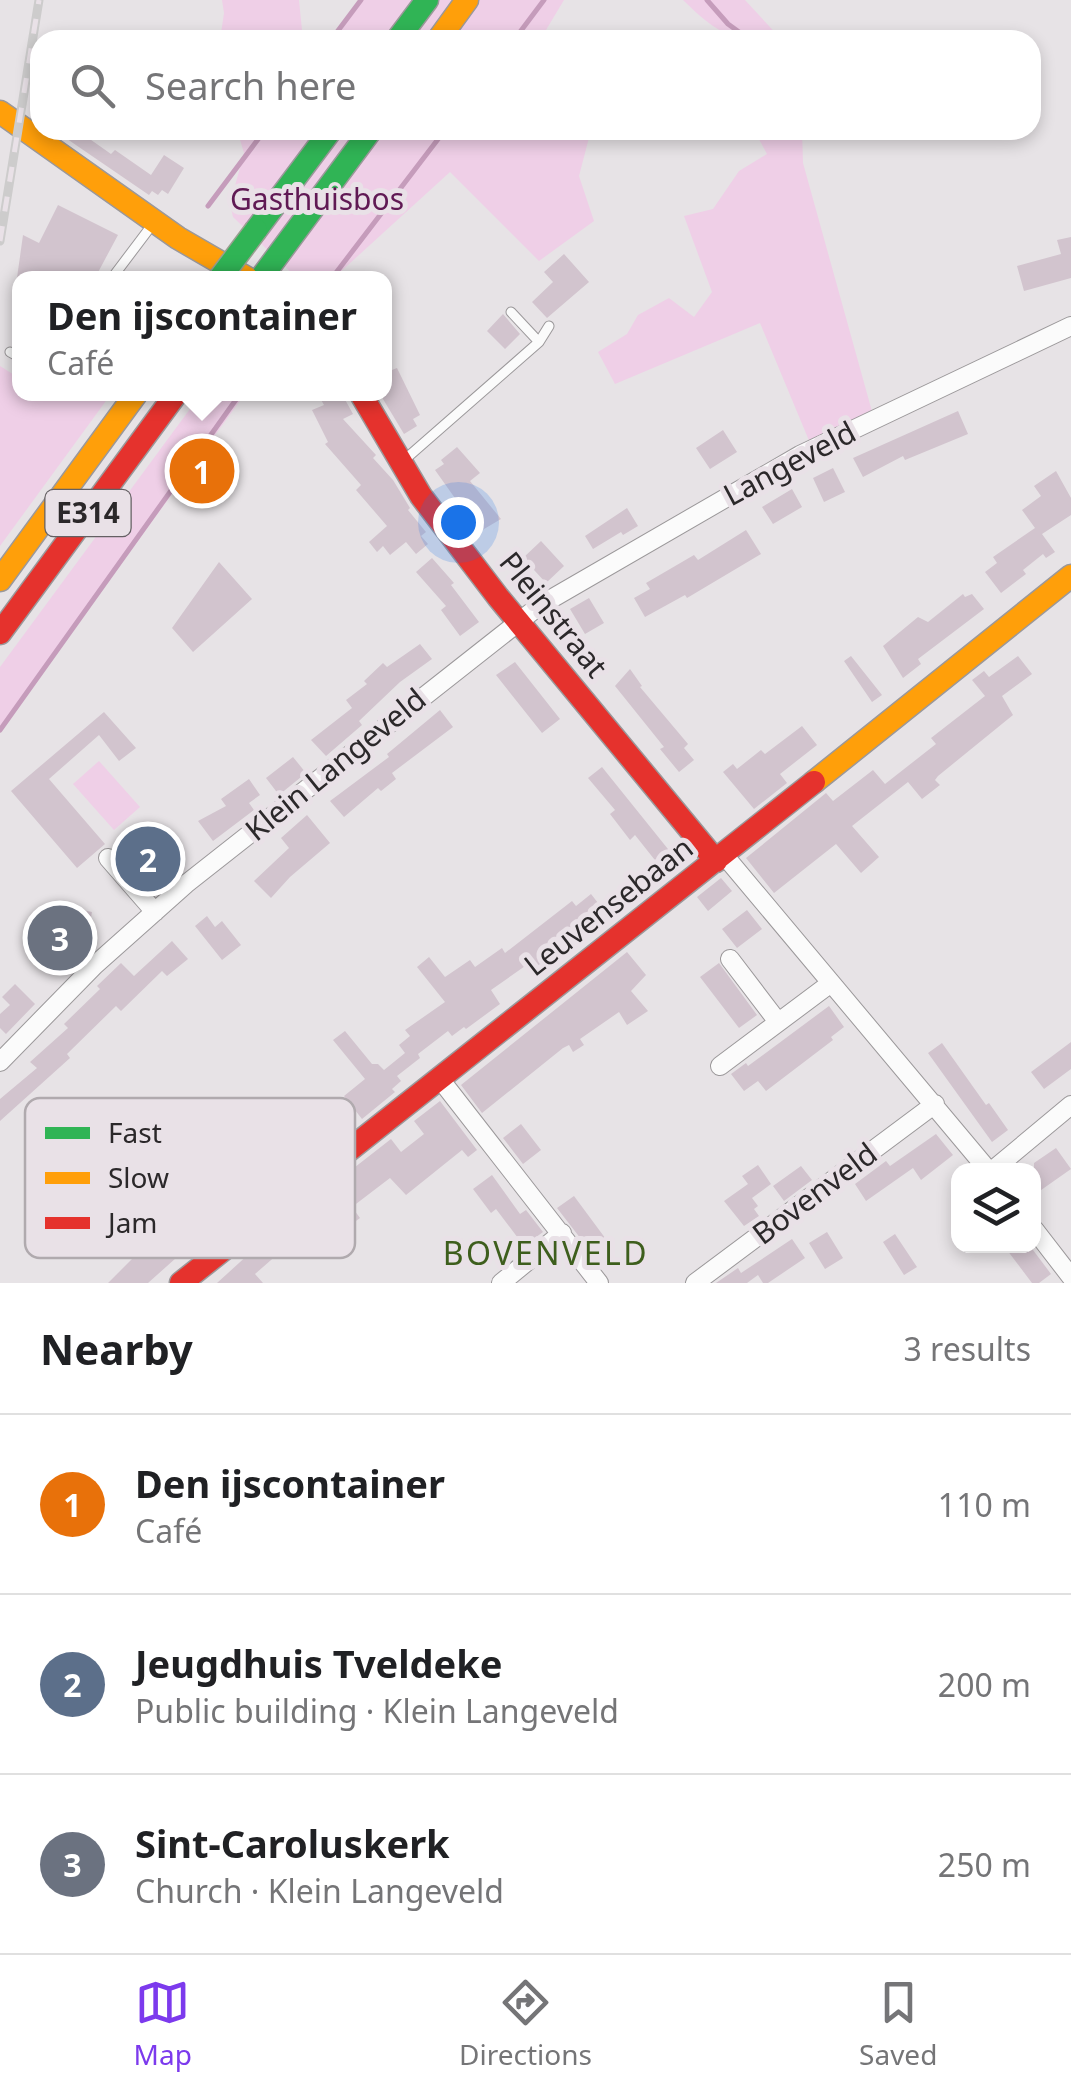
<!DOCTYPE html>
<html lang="en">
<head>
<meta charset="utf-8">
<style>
	:root { --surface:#fff; --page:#f2f2f2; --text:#202124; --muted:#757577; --line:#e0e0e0; --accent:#7c3aed }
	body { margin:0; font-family:"Noto Sans",sans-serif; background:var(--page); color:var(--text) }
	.controls { position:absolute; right:30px; bottom:30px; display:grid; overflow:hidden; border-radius:20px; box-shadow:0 5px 15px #0003 }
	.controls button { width:90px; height:90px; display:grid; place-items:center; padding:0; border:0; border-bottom:2px solid var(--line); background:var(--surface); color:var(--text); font:50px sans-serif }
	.you { position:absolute; left:458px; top:522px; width:35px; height:35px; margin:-25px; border:8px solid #fff; border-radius:50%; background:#1a73e8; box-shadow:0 0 0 15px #1a73e833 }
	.badge { display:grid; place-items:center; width:65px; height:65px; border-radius:50%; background:var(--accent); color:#fff; font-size:32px; font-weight:700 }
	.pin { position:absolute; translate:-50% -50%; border:5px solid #fff; box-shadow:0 2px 10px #0006 }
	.popup { position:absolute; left:12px; top:271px; width:380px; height:130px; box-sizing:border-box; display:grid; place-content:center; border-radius:20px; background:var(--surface); filter:drop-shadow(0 2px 8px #0005); font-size:32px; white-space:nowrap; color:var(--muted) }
	.popup b { font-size:38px; color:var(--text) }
	.popup::after { content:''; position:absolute; left:50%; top:100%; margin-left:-20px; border:20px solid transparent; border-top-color:var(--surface) }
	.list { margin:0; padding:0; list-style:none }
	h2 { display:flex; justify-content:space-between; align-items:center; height:130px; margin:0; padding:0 40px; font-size:42px }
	h2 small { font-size:32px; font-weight:400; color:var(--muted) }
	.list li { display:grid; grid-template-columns:65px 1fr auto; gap:30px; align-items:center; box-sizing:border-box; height:180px; padding:0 40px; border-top:2px solid var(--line) }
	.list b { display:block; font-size:38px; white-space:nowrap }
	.list p { margin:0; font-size:32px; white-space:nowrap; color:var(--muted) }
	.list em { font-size:32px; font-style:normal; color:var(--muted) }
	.icon { flex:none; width:55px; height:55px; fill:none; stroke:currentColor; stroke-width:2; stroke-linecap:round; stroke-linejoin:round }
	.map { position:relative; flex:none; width:1071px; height:1283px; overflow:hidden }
	.search { position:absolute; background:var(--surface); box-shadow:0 5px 15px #0003; left:30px; right:30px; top:30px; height:110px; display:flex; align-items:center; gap:25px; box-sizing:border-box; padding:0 35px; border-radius:30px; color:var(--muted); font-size:38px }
	.sheet { height:670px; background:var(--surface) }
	nav { display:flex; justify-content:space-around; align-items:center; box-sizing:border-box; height:140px; border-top:2px solid var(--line); background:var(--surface); font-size:28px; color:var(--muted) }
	nav a { display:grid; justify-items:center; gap:5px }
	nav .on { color:var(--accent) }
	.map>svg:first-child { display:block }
	.green { fill:#efcfe7 }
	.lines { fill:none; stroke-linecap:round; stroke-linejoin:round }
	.stream { stroke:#c59cbb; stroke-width:5 }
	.building { fill:#d2c4ce }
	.lane-casing { stroke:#9b989a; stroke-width:11 }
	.street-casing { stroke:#9b989a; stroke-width:20 }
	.fast-casing { stroke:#9b989a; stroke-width:25 }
	.slow-casing { stroke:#9b989a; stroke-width:25 }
	.jam-casing { stroke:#9b989a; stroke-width:25 }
	.lane { stroke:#fbfbfb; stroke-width:9 }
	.street { stroke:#fbfbfb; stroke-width:18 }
	.fast { stroke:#30b455; stroke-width:22 }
	.slow { stroke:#ff9f0a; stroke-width:22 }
	.jam { stroke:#e5322d; stroke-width:22 }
	.rail-casing { stroke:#cdcccc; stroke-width:9 }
	.rail { stroke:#e9e1e7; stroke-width:5; stroke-dasharray:15; stroke-linecap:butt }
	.fast-bridge-casing { stroke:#999f90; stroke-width:25; stroke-linecap:butt }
	.fast-bridge { stroke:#30b455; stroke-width:22 }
	.labels { text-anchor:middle; stroke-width:10; stroke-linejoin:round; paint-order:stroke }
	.shield { fill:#e9e1e7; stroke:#646063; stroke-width:2.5 }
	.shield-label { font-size:28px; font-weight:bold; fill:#2b282a }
	.park-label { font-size:30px; fill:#601954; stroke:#e9e1e7 }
	.street-label { font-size:30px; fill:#2b282a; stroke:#e9e1e7 }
	.neighbourhood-label { font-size:32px; letter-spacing:2.5px; fill:#3e5e1d; stroke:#e9e1e7 }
	.key { fill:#e9e1e7; stroke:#b0aaae; stroke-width:2.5 }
	.key-label { font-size:28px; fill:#2b282a }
</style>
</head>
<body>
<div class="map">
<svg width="1071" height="1283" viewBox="0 0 1071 1283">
	<rect width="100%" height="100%" fill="#e7e3e6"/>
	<path class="green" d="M222,0H299L303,40H220L224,13Z
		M361,0H564L540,40H331Z
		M683,0H745L782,40C730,40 720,36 683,0Z
		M237,130H591L579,176L594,221L539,261L450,172L337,275L297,278L233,217L230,204L244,153Z
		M754,130H802L803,163L873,415L810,443L760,323L615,384L598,352L627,334L638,315L669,298L694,317L712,292L684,216L713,209L739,171L767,154Z
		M0,366L19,378V394H44L52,398L55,394H111L0,546Z
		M201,394H245L0,730V667Z
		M99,761L140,807L114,830L73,784Z"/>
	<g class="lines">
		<path class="stream" d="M707,0L728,24L750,40
			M331,40L361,0
			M514,40L544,0
			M208,206L265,130
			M332,278L445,130
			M0,730L240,394"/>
	</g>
	<path class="building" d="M54,130H77L111,154L115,150L151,175L164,155L184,168L168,194L162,190L158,195L152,191L149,195Z
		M58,205L118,235L95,278H17L23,235L39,243Z
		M1071,237V278L1024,291L1017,266L1061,254L1057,240Z
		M564,254L589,282L547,318L532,302L553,282L544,272Z
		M503,314L520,334L505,349L487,331Z
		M384,357L392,370L397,368L420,415L413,419L417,426L404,434L380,394H384Z
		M330,394H342L353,414L343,419L376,455L373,458L393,480L410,508L408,510L426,532L421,536L428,544L416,554L406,542L390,555L383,546L377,552L369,542L387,526L356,490L361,485L325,444L328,442L312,410L324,405L320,398Z
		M958,411L968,434L905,460L903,456L863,477L853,458Z
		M723,430L737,452L710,469L696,448Z
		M457,447L480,473L470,481L501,519L479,532L435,470L444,464L441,460Z
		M833,468L845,492L824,502L813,478Z
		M1056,471L1071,498V515L1042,534L1055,552L1046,558L1043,554L1023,570L1026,574L1001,593L985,572L997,563L993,557L1035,528L1022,510L1041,496L1034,486Z
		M792,489L802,507L773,524L762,507Z
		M627,508L638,526L623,535L621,532L593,549L585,536Z
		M746,530L761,554L687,598L685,595L645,617L634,598L650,589L646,583L694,555L698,560Z
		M541,541L564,566L546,583L523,558Z
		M432,558L454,583L451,585L479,622L460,636L441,610L446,606L416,572Z
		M219,562L252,599L193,652L172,628Z
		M963,594L965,597L972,594L984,609L918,659L921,664L903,678L883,646L918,617L928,622Z
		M589,598L604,623L585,634L570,609Z
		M420,644L432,659L400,682L359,721L362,725L326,756L311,740L352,708L346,700L367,684L364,681L383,663L387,667Z
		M851,656L882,695L872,702L844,661Z
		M1018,656L1032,674L1002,696L1013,715L938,776L935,780L940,785L922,799L908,782L852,826L879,857L861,873L836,844L774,893L746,858L826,793L833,801L873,770L885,784L936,744L931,738L985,696L972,680L984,671L989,677Z
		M515,662L560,719L542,733L496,675Z
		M630,669L642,686L640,687L688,744L684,748L694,760L679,772L660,749L664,747L615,686Z
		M440,710L453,727L392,773L396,779L381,791L378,788L344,817L330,801L389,757L387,754Z
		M104,712L136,748L119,761L99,735L49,779L105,844L77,868L11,791Z
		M802,726L817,745L780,774L787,783L754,809L723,772L733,764L737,769L761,750L765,754Z
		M293,757L306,773L279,795L266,778Z
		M602,767L676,859L662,869L635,835L630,840L610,814L615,810L588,778Z
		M249,779L260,795L249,803L254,810L213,841L198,821L226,806L221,799Z
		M307,815L330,843L290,877L271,898L254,881L289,848L281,838Z
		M145,836L172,872L154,886L127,849Z
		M721,878L732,891L708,911L697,897Z
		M591,894L609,917L536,974L528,964L491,990L500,1004L466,1029L464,1027L452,1036L448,1031L418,1054L420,1058L397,1076L401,1081L392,1089L395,1092L362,1119L344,1096L365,1079L333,1040L345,1031L372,1064H378L384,1070L405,1053L399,1045L410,1036L405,1030L445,1002L417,967L429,957L445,977L470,960L475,967L502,948L505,953L572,901L576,906Z
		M57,905L92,912L89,929L94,936L58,968L46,957L43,959L25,939Z
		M747,910L762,929L737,948L722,929Z
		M207,916L215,927L222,921L241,945L222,960L195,926Z
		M172,941L188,959L167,976L162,971L121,1011L116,1006L67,1054L70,1058L0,1121V1099L37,1068L30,1062L68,1028L64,1024L100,989L97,986L121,963L134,976Z
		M627,952L646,975L631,991L648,1011L627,1025L619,1012L580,1039L584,1045L573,1052L569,1045L563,1048L482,1113L461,1085Z
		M719,963L757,1015L739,1028L700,977Z
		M15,984L35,1004L6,1034L0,1028V1014L10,1005L2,997Z
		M829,1006L844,1027L831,1037L833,1040L766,1091L758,1081L744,1091L731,1074L746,1063L748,1066Z
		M1071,1042V1069L1044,1089L1031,1072Z
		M942,1043L986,1105L989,1103L1008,1130L992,1142L928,1053Z
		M312,1100L326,1117L321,1121L325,1125L294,1152L296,1154L269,1176L267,1174L219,1216L227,1226L225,1228L210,1240L204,1233L148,1283H108L178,1213L170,1203L226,1153L241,1170L296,1125L290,1119Z
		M440,1101L477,1150L468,1157L462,1150L406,1195L390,1178L352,1207L360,1218L345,1229L322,1241L316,1234L299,1247L294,1240L255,1274L263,1283H217L282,1224L391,1139L401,1152L424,1134L414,1121Z
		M521,1124L541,1150L523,1164L503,1138Z
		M936,1134L953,1155L921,1180L913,1168L866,1201L855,1184L886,1161L890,1166Z
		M1056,1148L1071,1169L1034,1195V1163Z
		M758,1165L771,1184L752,1198L758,1206L754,1209L759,1216L744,1226L724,1201L748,1184L742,1176Z
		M801,1166L812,1180L784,1201L773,1186Z
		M492,1175L520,1214L526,1210L543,1232L524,1246L496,1209L491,1213L473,1189Z
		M574,1196L614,1250L598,1261L557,1208Z
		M827,1232L843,1258L825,1269L809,1243Z
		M895,1234L917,1267L904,1275L883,1242Z
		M792,1239L805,1258L768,1283H763L758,1275L747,1283H716L738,1268L741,1273Z
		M1004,1246H1030L1051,1274L1039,1283H1032Z"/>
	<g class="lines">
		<defs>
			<path id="lane" d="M112,278L152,225
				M511,312L539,342
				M10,352L19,357
				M402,462L539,342L549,326"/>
			<path id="street" d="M724,855L988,1170
				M108,858L155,912
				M730,959L778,1022
				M0,1062L95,965L186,884L539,606L800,455L1071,326
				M720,1066L831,983
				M440,1079L599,1283
				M993,1170L1071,1105
				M1034,1229L1071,1277
				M501,1283L562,1233
				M695,1283L935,1104"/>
			<path id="fast" d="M397,40L427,0
				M256,230L331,130
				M261,278L371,130"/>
			<path id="slow" d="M438,40L467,0
				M0,112L178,238L247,278
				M0,580L136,394
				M814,782L1071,576"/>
			<path id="jam" d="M361,394L421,496L498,597L716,861
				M0,633L176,394
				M181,1283L814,782"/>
		</defs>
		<use href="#lane" class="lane-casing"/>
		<use href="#street" class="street-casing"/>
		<use href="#fast" class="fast-casing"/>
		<use href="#slow" class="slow-casing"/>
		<use href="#jam" class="jam-casing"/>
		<use href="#lane" class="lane"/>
		<use href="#street" class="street"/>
		<use href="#fast" class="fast"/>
		<use href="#slow" class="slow"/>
		<use href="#jam" class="jam"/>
		<defs>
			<path id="rail" d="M0,241L39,0"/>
		</defs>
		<use href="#rail" class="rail-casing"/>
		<use href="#rail" class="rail"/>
		<defs>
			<path id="fast-bridge" d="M220,278L256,230"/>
		</defs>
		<use href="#fast-bridge" class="fast-bridge-casing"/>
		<use href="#fast-bridge" class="fast-bridge"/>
	</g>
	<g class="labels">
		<rect class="shield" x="45.5" y="490" width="85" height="46" rx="8"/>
		<g class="shield-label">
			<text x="88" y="523">E314</text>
		</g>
		<g class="park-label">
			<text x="317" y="210">Gasthuisbos</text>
		</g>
		<g class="street-label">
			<text transform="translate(790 464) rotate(-28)" y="10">Langeveld</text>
			<text transform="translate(553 615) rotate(51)" y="10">Pleinstraat</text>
			<text transform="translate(336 765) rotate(-39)" y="10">Klein Langeveld</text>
			<text transform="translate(609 907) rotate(-38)" y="10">Leuvensebaan</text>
			<text transform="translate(815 1194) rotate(-37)" y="10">Bovenveld</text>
		</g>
		<g class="neighbourhood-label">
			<text x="546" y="1265">BOVENVELD</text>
		</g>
	</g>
	<rect x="25" y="1098" width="330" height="160" rx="15" class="key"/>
	<rect x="45" y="1127" width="45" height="12" fill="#30b455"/>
	<rect x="45" y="1172" width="45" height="12" fill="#ff9f0a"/>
	<rect x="45" y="1217" width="45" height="12" fill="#e5322d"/>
	<g class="key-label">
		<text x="108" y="1143">Fast</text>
		<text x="108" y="1188">Slow</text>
		<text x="108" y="1233">Jam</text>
	</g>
</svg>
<div class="controls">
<button><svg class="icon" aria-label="layers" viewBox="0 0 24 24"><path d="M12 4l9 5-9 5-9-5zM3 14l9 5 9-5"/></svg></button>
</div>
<div class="you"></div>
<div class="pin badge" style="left:202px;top:471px;background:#e8710a">1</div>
<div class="popup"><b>Den ijscontainer</b>Café</div>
<div class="pin badge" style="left:148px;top:859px;background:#5c6f8a">2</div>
<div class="pin badge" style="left:60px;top:938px;background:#6b7280">3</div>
<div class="search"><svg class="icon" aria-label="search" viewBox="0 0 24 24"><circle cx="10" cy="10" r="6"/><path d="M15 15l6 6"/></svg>Search here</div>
</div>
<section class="sheet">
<h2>Nearby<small>3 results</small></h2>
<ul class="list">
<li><span class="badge" style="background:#e8710a">1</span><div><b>Den ijscontainer</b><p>Café</p></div><em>110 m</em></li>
<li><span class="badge" style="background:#5c6f8a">2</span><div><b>Jeugdhuis Tveldeke</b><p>Public building · Klein Langeveld</p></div><em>200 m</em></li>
<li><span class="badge" style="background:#6b7280">3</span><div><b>Sint-Caroluskerk</b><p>Church · Klein Langeveld</p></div><em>250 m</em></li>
</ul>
</section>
<nav>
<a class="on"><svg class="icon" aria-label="map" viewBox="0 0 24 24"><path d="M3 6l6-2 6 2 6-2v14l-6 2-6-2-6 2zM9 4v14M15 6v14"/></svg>Map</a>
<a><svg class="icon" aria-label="directions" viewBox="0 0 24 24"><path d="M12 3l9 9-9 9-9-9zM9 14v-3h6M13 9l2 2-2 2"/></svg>Directions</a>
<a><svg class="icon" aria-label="saved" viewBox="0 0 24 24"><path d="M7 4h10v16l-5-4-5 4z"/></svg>Saved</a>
</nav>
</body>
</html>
